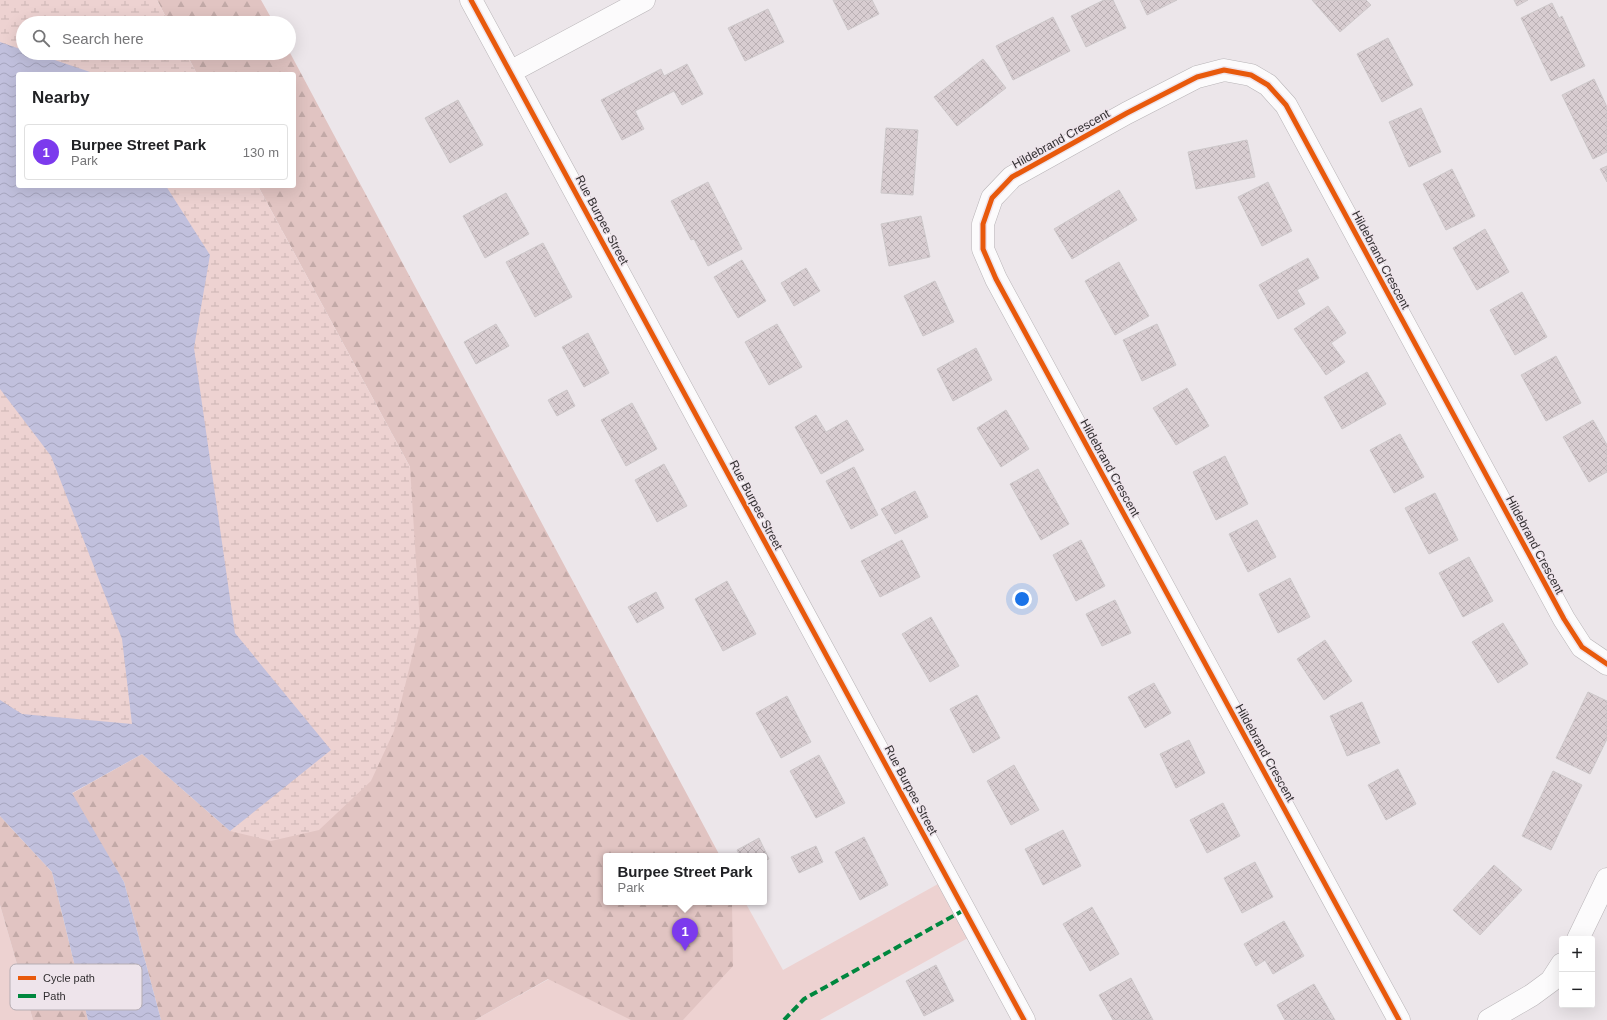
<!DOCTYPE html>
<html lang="en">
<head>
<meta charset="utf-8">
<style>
	:root { --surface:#fff; --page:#f6f6f6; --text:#202124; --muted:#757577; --line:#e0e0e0; --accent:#7c3aed }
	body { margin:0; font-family:Helvetica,sans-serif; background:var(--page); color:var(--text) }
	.controls { position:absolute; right:12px; bottom:12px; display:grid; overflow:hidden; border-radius:4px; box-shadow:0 4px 16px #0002 }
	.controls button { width:36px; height:36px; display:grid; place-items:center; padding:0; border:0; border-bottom:1px solid var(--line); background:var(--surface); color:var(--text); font:20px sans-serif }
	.you { position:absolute; left:1022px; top:599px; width:14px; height:14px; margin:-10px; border:3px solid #fff; border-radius:50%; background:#1a73e8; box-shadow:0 0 0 6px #1a73e833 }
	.badge { display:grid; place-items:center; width:26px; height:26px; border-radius:50%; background:var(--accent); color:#fff; font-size:13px; font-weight:700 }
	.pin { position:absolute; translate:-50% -33px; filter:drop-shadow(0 1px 2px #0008) }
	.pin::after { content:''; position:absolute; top:21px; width:14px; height:12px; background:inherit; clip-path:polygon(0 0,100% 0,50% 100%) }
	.popup { position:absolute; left:603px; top:853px; width:164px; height:52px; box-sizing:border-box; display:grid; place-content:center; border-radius:4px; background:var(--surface); filter:drop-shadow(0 1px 3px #0005); font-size:13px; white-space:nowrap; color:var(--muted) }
	.popup b { font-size:15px; color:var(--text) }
	.popup::after { content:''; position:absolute; left:50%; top:100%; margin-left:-8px; border:8px solid transparent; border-top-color:var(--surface) }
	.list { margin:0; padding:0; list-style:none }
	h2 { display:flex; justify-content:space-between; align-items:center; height:52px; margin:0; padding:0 16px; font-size:17px }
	h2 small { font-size:13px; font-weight:400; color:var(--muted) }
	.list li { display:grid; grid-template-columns:26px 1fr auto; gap:12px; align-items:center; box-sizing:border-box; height:56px; margin:0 8px 8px; padding:0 8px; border:1px solid var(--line); border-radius:4px }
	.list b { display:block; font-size:15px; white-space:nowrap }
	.list p { margin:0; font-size:13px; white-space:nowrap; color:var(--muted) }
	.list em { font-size:13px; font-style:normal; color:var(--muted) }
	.icon { flex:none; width:22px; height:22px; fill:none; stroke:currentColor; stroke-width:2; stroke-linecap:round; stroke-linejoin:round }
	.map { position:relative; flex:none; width:1607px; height:1020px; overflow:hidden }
	.search { position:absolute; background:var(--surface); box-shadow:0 4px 16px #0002; left:16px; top:16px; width:280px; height:44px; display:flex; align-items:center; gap:10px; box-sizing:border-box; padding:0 14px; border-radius:22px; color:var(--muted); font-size:15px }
	.panel { position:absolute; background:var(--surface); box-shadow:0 4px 16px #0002; left:16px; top:72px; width:280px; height:116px; border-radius:4px }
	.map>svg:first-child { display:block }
	.green { fill:#edd2d1 }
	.forest { fill:url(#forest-firs) }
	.wetland { fill:url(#wetland-marsh) }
	.water { fill:url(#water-waves) }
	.building { fill:url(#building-cross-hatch); stroke:#cdc8ca }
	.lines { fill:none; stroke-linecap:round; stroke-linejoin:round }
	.minor-casing { stroke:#b8b4b7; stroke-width:23 }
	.minor { stroke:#fcfbfc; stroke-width:22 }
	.quiet { stroke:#00873e; stroke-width:4; stroke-dasharray:8 4; stroke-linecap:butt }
	.cycleway-casing { stroke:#eee4eb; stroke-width:8 }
	.cycleway { stroke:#e8590c; stroke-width:5 }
	.labels { text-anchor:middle; stroke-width:3; stroke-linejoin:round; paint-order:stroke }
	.street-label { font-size:12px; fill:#312e30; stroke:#eee4eb }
	.key { fill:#eee4eb; stroke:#b5adb3; stroke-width:1 }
	.key-label { font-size:11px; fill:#312e30 }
</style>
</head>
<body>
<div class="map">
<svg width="1607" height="1020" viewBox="0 0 1607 1020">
	<defs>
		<pattern id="forest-firs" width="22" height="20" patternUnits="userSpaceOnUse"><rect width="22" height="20" fill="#e1c4c2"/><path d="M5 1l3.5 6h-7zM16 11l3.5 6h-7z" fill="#c2a9a7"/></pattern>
		<pattern id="wetland-marsh" width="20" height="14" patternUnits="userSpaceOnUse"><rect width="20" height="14" fill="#edd2d1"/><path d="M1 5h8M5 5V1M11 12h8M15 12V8" fill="none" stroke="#ccb5b4"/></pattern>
		<pattern id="water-waves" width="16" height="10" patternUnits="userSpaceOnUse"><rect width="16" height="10" fill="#c1c0dd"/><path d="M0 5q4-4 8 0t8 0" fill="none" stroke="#a6a5be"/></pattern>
		<pattern id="building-cross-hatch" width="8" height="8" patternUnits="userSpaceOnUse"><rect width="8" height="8" fill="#d8cdd1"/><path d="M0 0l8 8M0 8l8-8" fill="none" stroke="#bab0b4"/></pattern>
	</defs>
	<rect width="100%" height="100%" fill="#ece6ea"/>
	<path class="green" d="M947,879L977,933L820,1020H475L687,902H745L783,970Z
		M0,905L33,1020H0Z"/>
	<path class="forest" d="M157,0H261L274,23H169Z
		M289,51L720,856H606V902H732L733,966L683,1020H631L548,979L475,1020H161L124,882L71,794L142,754L230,831L410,467L258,186H294V74H197L186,53H289Z
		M0,816L52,872L88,1020H33L0,905Z"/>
	<path class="wetland" d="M0,0H157L169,23H23V53H186L197,74H18V186H258L410,467L420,624L394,731L371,781L319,830L271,841L230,831L142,754L72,793L52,872L0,816Z"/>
	<path class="water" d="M0,42L23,50V53H34L96,74H18V186H166L210,255L194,348L235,633L331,750L230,831L142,754L72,793L124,882L161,1020H88L52,872L0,816V700L22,714L132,724L122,639L51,456L0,389Z"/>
	<path class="building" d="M833,0H872L879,14L848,30Z
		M1104,0H1113L1126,28L1086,47L1071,16Z
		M1140,0H1177L1147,15Z
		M1312,0H1366L1371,5L1340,32Z
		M1514,0H1528L1517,6Z
		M1552,3L1559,18L1562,16L1585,66L1551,81L1521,18Z
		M768,9L784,42L745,61L728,28Z
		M1053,17L1070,51L1013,80L996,46Z
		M1388,38L1413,85L1382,102L1357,54Z
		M983,59L1006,88L957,126L934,97Z
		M687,64L703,94L682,105L674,91L635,111L644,129L622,140L601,100L661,69L664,76Z
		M1594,79L1607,107V152L1593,159L1562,95Z
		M458,100L483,145L450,163L425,118Z
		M1421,108L1441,152L1409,167L1389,122Z
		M886,128L918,130L913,195L881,193Z
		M1247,140L1255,177L1196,189L1188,152Z
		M1607,166V182L1600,169Z
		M1452,169L1475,216L1446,230L1423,184Z
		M708,182L742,249L708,266L694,239L691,240L671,201Z
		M1268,182L1292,231L1262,246L1238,197Z
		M1119,190L1137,220L1072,259L1054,229Z
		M506,193L529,234L485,258L463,216Z
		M921,216L930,257L889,266L881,224Z
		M1485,229L1509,272L1477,290L1453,248Z
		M543,243L572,297L535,317L506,262Z
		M1308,258L1319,278L1297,290L1305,304L1278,319L1259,285Z
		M742,260L766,301L738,318L714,277Z
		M1119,262L1149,316L1115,335L1085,281Z
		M806,268L820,291L794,306L781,283Z
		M935,281L954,322L923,336L904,296Z
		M1522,292L1547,337L1515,355L1490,310Z
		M1328,306L1346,333L1331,343L1345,362L1326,375L1294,329Z
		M496,324L509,346L476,364L464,342Z
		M777,324L802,367L769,385L745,342Z
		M1157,324L1176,365L1142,381L1123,340Z
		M588,333L609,373L584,387L562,347Z
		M976,348L992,380L953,401L937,369Z
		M1556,356L1581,403L1546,421L1521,375Z
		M1367,372L1386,404L1342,429L1324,397Z
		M1187,388L1209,426L1176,445L1153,408Z
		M567,390L575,406L557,416L548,400Z
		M632,403L657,449L626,466L601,420Z
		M1006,410L1029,449L1001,467L977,428Z
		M816,415L826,432L847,420L864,450L821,474L795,427Z
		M1593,420L1607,445V472L1589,482L1563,437Z
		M1400,434L1424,477L1394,493L1370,450Z
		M1225,456L1248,504L1216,520L1193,472Z
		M664,464L687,506L657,522L635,480Z
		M854,467L878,515L851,529L826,481Z
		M1038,469L1069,524L1041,540L1010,484Z
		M915,491L928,517L895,534L881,509Z
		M1435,493L1458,540L1429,554L1405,508Z
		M1257,520L1276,557L1248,572L1229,534Z
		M902,540L920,577L880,597L861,561Z
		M1081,540L1105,586L1076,601L1053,555Z
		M1469,557L1493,601L1463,617L1439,573Z
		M1290,578L1310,617L1278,633L1259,594Z
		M727,581L756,634L723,651L695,599Z
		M656,592L664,608L637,623L628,607Z
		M1115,600L1131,633L1102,646L1086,614Z
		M931,617L959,666L930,682L902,634Z
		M1503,623L1528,664L1498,683L1472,642Z
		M1325,640L1352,681L1324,700L1297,659Z
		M1154,683L1171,713L1145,728L1128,697Z
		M1588,692L1607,701V739L1590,774L1556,758Z
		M977,695L1000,738L973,753L950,709Z
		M787,696L811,742L781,758L756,713Z
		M1362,702L1380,743L1347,756L1330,716Z
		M1189,740L1205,773L1176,788L1160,754Z
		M819,755L845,803L816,818L790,771Z
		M1014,765L1039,810L1011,825L987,781Z
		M1398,769L1416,804L1386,820L1368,785Z
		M1553,771L1582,785L1551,850L1522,836Z
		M1223,803L1240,836L1207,853L1190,820Z
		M1063,830L1081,866L1043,885L1025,849Z
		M864,837L888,885L860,900L835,852Z
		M759,838L769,859L764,861V856H740L737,850Z
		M816,846L823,862L799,873L791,857Z
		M1255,862L1273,897L1242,913L1224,878Z
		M1494,865L1522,890L1480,935L1453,910Z
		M1092,907L1119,954L1090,971L1063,924Z
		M1284,921L1304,956L1273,974L1265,960L1256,966L1244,944Z
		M936,965L954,1001L924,1016L906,981Z
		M1131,978L1153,1020H1113L1099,995Z
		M1314,984L1335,1020H1285L1277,1005Z"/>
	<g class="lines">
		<defs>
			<path id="minor" d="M471,0L1024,1020
				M510,72L644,0
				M1578,939L1607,879
				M1399,1020L996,279L983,249V224L992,198L1012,177L1127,113L1197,77L1224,70L1251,75L1268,85L1286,105L1564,619L1582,647L1607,664
				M1489,1020L1532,995L1551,981L1562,964"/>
		</defs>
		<use href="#minor" class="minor-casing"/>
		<use href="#minor" class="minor"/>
		<path class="quiet" d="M784,1020L804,999L964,910"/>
		<defs>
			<path id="cycleway" d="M471,0L1024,1020
				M1399,1020L996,279L983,249V224L992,198L1012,177L1127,113L1197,77L1224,70L1251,75L1268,85L1286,105L1564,619L1582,647L1607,664"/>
		</defs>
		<use href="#cycleway" class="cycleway-casing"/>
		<use href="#cycleway" class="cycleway"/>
	</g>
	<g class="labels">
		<g class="street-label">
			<text transform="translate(1061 139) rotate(-29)" y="4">Hildebrand Crescent</text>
			<text transform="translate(602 220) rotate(62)" y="4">Rue Burpee Street</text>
			<text transform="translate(1381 260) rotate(62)" y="4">Hildebrand Crescent</text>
			<text transform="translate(1110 468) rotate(61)" y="4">Hildebrand Crescent</text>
			<text transform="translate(756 505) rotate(62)" y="4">Rue Burpee Street</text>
			<text transform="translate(1535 545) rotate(62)" y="4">Hildebrand Crescent</text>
			<text transform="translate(1265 753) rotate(61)" y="4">Hildebrand Crescent</text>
			<text transform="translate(911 790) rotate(62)" y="4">Rue Burpee Street</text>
		</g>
	</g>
	<rect x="10" y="964" width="132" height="46" rx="6" class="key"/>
	<rect x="18" y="976" width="18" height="4" fill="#e8590c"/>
	<rect x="18" y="994" width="18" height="4" fill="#00873e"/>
	<g class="key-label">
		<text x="43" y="982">Cycle path</text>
		<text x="43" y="1000">Path</text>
	</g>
</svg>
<div class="controls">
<button>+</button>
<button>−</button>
</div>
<div class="you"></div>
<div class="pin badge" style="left:685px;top:951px">1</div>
<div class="popup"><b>Burpee Street Park</b>Park</div>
<div class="search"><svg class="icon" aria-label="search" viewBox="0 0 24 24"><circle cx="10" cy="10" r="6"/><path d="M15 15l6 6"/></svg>Search here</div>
<section class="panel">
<h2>Nearby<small></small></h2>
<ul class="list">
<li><span class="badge">1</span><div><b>Burpee Street Park</b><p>Park</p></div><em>130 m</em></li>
</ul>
</section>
</div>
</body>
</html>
